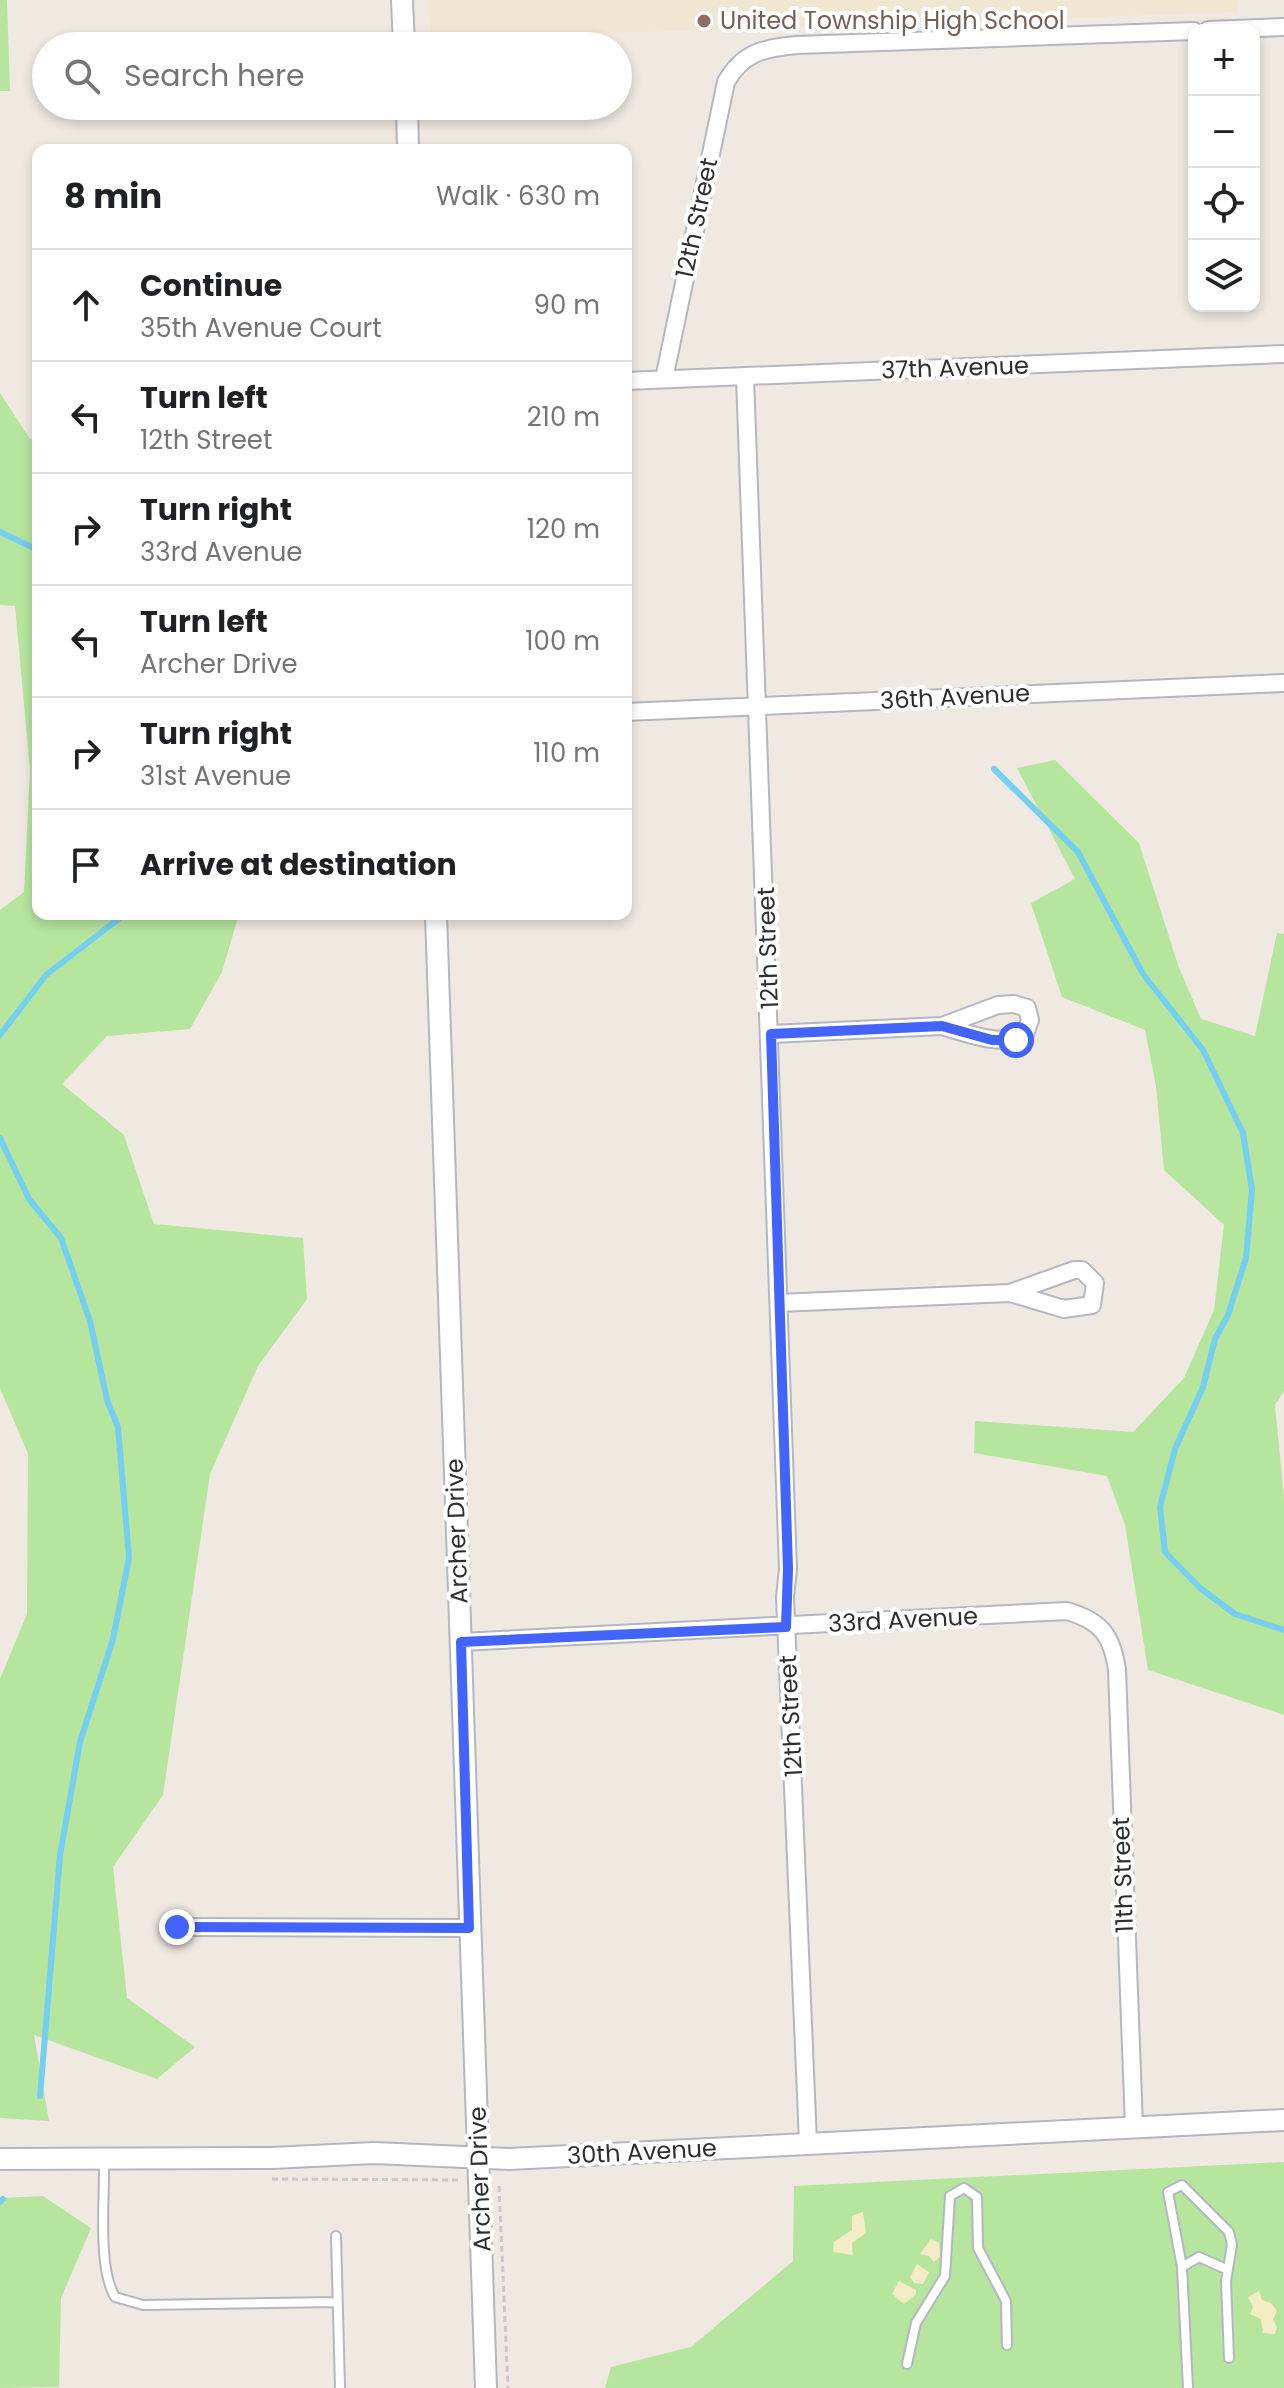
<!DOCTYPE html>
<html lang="en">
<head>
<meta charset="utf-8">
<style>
	:root { --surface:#fff; --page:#f2f2f2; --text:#202124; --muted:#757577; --line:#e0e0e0 }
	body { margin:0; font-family:Poppins,sans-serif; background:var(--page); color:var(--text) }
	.controls { position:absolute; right:24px; top:24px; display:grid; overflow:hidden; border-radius:16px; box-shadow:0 4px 12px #0003 }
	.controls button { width:72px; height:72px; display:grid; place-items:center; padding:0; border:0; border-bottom:2px solid var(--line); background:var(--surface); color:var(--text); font:40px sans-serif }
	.stop { position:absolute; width:24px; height:24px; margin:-18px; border:6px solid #4264fb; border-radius:50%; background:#fff }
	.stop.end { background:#4264fb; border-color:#fff; box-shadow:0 2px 8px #0008 }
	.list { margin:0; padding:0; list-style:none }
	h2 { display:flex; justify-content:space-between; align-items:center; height:104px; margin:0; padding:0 32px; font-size:34px }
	h2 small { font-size:26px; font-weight:400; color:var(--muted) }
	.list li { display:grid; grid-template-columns:52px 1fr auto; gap:24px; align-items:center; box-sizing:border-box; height:112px; padding:0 32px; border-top:2px solid var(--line) }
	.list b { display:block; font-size:30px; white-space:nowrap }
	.list p { margin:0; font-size:26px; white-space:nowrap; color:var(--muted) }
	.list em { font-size:26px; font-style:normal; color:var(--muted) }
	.icon { flex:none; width:44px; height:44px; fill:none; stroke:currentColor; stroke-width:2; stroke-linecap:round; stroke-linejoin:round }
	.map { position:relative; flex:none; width:1284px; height:2388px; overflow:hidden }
	.search { position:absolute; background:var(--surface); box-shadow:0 4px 12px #0003; left:32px; top:32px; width:600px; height:88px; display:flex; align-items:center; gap:20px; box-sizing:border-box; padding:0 28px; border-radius:44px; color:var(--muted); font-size:30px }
	.panel { position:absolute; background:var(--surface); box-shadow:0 4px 12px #0003; left:32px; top:144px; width:600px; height:776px; border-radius:16px }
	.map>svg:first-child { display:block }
	.education { fill:#f0e6d1 }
	.green { fill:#b6e59e }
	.sand { fill:#f3ecc5 }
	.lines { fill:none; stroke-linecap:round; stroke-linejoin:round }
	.stream { stroke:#75cff0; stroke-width:6 }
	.service-casing { stroke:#b4b7c1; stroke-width:12 }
	.minor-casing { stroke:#b4b7c1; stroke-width:20 }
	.tertiary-casing { stroke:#b4b7c1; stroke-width:24 }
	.path { stroke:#c9c9c9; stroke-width:3; stroke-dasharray:6 4; stroke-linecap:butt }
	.service { stroke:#fff; stroke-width:8 }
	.minor { stroke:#fff; stroke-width:16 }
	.tertiary { stroke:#fff; stroke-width:20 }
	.route { stroke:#4264fb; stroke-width:10 }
	.education-dot { fill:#8d6e63; stroke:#fff; stroke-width:3 }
	.labels { text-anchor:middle; stroke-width:8; stroke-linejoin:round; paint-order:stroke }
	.education-label { font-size:24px; fill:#785e54; stroke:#fff; text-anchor:start }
	.street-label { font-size:24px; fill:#2e2e2e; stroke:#fff }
</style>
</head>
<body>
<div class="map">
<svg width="1284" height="2388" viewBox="0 0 1284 2388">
	<rect width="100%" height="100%" fill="#efe9e1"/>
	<path class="education" d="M430,0H1238L1237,12L431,39Z"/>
	<path class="green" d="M0,0H7L10,91H0Z
		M0,393L30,439L38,443V914H239L222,972L190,1029L107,1036L62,1084L124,1135L154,1224L303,1238L307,1299L258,1366L210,1474L163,1795L113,1867L127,1998L195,2047L157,2079L34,2035L49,2121L0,2118V1679L27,1614L28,1454L0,1388V910L24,892L30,770L15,606L0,605Z
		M1055,760L1139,843L1178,965L1201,1019L1255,1036L1277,933L1284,934V1391L1275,1405L1284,1498V1715L1148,1670L1125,1525L1107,1476L974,1453L975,1421L1133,1432L1184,1378L1214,1310L1224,1225L1164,1170L1156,1086L1145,1030L1062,997L1031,903L1075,879L1017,768Z
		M1284,2162V2388H605L611,2367L691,2347L793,2261L794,2186Z
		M43,2196L91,2228L61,2298L59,2387L0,2388V2198Z"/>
	<path class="sand" d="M863,2212L866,2233L852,2243L853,2255L833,2252L834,2242L852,2230V2216Z
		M931,2239L939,2243L940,2257L934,2262L929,2256L920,2254Z
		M917,2264L929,2272L923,2284L914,2283L910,2277Z
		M899,2281L916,2290V2294L904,2304L892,2294Z
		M1259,2291L1262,2300L1271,2303L1277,2311L1273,2319L1277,2327L1275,2334L1263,2333L1261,2319L1250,2314L1253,2307L1248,2297Z"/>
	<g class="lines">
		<path class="stream" d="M0,532L38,550
			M994,769L1078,852L1143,974L1203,1050L1243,1133L1252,1190L1246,1258L1228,1315L1215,1339L1203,1387L1175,1449L1160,1507L1165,1552L1200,1588L1235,1614L1284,1630
			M0,1035L46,975L125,914
			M0,1138L29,1199L61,1238L90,1321L107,1400L118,1427L129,1558L113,1639L80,1742L60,1855L40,2096
			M0,2202L3,2199"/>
		<defs>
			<path id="service" d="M104,2160C105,2196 97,2267 115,2297L143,2305L337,2302
				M336,2236L340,2388
				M1182,2267L1199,2257L1226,2269
				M907,2364L916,2323L945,2276L950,2196L964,2188L977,2197L978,2248L1006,2301L1007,2345
				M1188,2388L1182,2267L1168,2192L1182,2185L1229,2232L1232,2245L1226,2281L1229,2358"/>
			<path id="minor" d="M1208,30L1284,27
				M745,377L788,1569L785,1597L808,2143
				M664,379L726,82C743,52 764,48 797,45L1194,31
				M626,381L1284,354
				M626,712L1284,683
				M771,1034L942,1026L998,1005L1014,1004L1027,1008L1030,1020L1024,1037C997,1045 968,1034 942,1026
				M779,1303L1010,1293L1074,1270H1082L1095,1283L1092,1305L1064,1309L1010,1293
				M461,1642L1067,1611C1101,1621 1112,1635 1117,1670L1134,2127
				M177,1927L469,1928"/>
			<path id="tertiary" d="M402,0L404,46
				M407,106L408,150
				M436,914L486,2388
				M0,2159L272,2158L374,2153L509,2159L1284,2120"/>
		</defs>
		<use href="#service" class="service-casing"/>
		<use href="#minor" class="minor-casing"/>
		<use href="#tertiary" class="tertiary-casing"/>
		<path class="path" d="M272,2179L460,2180
			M499,2186L508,2388"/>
		<use href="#service" class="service"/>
		<use href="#minor" class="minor"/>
		<use href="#tertiary" class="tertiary"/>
	</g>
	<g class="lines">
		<path class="route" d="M177,1927L469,1928L461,1642L786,1627L788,1569L771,1034L942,1026L992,1040H1016"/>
	</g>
	<circle class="education-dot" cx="704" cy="21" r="8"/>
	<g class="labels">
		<g class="education-label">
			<text x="720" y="29">United Township High School</text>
		</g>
		<g class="street-label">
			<text transform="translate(697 218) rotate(-78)" y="8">12th Street</text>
			<text transform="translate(955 368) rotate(-2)" y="8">37th Avenue</text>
			<text transform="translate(955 697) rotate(-3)" y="8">36th Avenue</text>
			<text transform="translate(768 948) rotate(-92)" y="8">12th Street</text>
			<text transform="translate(457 1531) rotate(-92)" y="8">Archer Drive</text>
			<text transform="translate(903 1620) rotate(-3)" y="8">33rd Avenue</text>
			<text transform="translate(791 1716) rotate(-93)" y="8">12th Street</text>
			<text transform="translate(1123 1875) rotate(-92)" y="8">11th Street</text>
			<text transform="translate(642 2152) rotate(-3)" y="8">30th Avenue</text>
			<text transform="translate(480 2179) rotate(-92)" y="8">Archer Drive</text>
		</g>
	</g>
</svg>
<div class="controls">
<button>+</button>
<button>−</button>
<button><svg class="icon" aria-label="locate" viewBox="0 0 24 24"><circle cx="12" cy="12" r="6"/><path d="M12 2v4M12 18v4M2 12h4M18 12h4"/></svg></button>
<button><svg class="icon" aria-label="layers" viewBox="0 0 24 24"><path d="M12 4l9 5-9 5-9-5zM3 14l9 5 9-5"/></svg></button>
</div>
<div class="stop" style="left:1016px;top:1040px"></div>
<div class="stop end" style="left:177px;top:1927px"></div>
<div class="search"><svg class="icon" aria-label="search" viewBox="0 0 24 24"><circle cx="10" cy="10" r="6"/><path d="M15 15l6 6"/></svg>Search here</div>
<section class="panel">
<h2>8 min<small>Walk · 630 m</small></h2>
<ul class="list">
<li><svg class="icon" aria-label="ahead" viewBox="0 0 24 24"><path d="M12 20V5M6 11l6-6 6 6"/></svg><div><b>Continue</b><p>35th Avenue Court</p></div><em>90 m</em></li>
<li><svg class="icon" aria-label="left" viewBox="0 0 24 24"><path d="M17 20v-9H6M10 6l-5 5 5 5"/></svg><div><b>Turn left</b><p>12th Street</p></div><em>210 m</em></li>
<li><svg class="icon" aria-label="right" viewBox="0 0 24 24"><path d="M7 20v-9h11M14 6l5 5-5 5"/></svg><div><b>Turn right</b><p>33rd Avenue</p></div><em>120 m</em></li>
<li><svg class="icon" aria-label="left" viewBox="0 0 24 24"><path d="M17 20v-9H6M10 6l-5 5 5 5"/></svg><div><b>Turn left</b><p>Archer Drive</p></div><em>100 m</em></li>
<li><svg class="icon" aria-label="right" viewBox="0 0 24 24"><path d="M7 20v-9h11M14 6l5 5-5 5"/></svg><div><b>Turn right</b><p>31st Avenue</p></div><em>110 m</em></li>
<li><svg class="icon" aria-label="arrive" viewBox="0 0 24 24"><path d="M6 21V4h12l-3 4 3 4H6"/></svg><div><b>Arrive at destination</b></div></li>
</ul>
</section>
</div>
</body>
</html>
